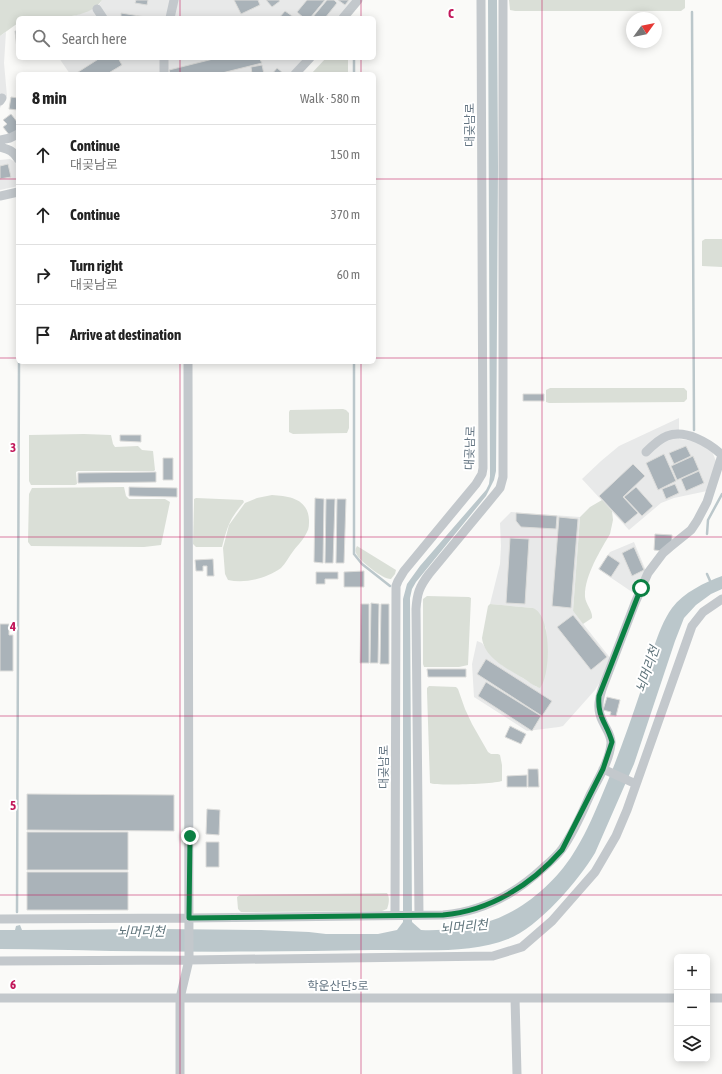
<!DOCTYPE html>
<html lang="en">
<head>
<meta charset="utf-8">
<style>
	:root { --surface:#fff; --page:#f2f2f2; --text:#222; --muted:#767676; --line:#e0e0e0 }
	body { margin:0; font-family:"Asap Condensed","Noto Sans KR",sans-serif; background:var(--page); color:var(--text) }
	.controls { position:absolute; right:12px; bottom:12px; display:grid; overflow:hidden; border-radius:6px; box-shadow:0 2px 10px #0003 }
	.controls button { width:36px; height:36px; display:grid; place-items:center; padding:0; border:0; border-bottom:1px solid var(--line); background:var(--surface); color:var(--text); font:20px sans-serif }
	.compass { position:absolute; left:626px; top:12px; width:36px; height:36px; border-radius:50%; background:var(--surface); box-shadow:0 2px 10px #0003; rotate:57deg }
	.stop { position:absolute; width:12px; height:12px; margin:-9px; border:3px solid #0b8043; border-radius:50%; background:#fff }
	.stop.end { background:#0b8043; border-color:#fff; box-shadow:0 1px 4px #0008 }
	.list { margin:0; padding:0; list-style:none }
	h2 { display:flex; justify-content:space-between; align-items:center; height:52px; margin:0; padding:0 16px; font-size:17px }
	h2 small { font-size:13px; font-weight:400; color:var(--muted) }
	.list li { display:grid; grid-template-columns:26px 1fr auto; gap:12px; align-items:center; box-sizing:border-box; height:60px; padding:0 16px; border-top:1px solid var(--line) }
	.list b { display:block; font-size:15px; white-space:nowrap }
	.list p { margin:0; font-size:13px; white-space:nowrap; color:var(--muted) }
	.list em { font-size:13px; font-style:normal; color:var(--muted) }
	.icon { flex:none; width:22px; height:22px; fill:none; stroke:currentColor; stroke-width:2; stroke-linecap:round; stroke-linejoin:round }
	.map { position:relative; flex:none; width:722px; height:1074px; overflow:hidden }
	.search { position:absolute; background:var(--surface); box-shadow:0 2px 10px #0003; left:16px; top:16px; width:360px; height:44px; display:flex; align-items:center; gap:10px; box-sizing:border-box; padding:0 14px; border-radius:6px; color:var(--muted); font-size:15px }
	.panel { position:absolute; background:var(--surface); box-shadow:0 2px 10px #0003; left:16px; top:72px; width:360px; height:292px; border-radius:6px }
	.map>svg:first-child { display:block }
	.built { fill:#e8e9e9 }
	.green { fill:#dadfd7 }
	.water { fill:#bbc7cb }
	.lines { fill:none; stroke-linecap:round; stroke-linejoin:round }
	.stream { stroke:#bbc7cb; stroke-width:2.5 }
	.building { fill:#aab3b9; stroke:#dcdcda }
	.minor { stroke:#c3c8cc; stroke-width:9 }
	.route { stroke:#0b8043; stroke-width:5 }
	.grid { fill:none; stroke:#c2185b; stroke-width:1; stroke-opacity:0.55 }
	.labels { text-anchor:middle; stroke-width:4; stroke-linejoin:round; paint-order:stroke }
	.street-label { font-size:12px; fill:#657683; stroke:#fff }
	.water-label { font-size:13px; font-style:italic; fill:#60757c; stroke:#fff }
	.grid-label { font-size:13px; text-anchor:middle; font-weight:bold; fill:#c2185b; stroke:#fff; stroke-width:4; stroke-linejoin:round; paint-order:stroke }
</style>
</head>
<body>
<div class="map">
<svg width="722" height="1074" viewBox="0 0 722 1074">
	<rect width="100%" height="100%" fill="#fafaf8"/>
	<path class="built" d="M102,0H353L338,18H68L87,11L98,6Z
		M6,32L4,63L7,96L0,108V36Z
		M59,58H304L290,74H70Z
		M10,159L15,162L18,167V186L0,190V160Z
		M679,418V439L694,441L712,451L717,464L707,491L674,498L661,503L629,530L582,479L601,461L619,446Z
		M511,512L580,517L573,611L611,659L602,679L595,690L563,726L559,727L527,731L474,697L472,664L477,641L482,643L487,650L502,665L537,687L547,649L546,628L533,608L490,604L500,564L501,546L500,523Z
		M634,542L646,571L635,594L598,569L610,552Z"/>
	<path class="green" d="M0,0H102C88,22 41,18 18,18V23L0,36Z
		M509,0H685V8L681,11H515L510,10Z
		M326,58H348V74H311Z
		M705,239H722V267L702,266V241Z
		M550,388H684L687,391V399L684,402L549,403L546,402V390Z
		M343,409L346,410L349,413V428L347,433L293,434L289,432V412L290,410Z
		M84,434L111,435L113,444L115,447L138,446L142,450L153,451L155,470L154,471H78L76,472L77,484L75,485H31L29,481V435Z
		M124,487L126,496L129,499H165L170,502L161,545L144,547L31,546L28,542L29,494L32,488Z
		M272,495C290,496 308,499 309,520C309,524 309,529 307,532C304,539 298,545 294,550C289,556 286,563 281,568C267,578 246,584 228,580L225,574L223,548L229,525L245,503L257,498Z
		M196,498L243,500L244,502C229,520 228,525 222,547H196L193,544L194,502V499Z
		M602,500L612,511L613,520L610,534C600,551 584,577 585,597C586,605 593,611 592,618L583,624L573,611L580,517L590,507Z
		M357,546L396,570L395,574L391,579C384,580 361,562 357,555C355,552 355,549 357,546Z
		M427,596L469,597L471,598L468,665L459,667H424L423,664V599Z
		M490,604L533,608C552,615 551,675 540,688C533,686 527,680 521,677C506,668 484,657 482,638L488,606Z
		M429,686L456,687L458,689L465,709L472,724L488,752L491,754H498L500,755L502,765V781C495,784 435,786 430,783L427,692V688Z
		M387,893C390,897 389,904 387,909L382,911L241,912L238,909L237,897L240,895Z"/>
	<path class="water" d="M488,0H497L498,168L496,471L494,480L486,496L416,582L412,589L410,598L412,922L421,930C443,931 466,928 487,922C521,912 554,884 573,854C584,837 592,819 600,800C615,765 628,729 640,693C649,667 656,630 672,608C683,593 705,582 722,576V589L711,594L696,605L684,618L675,641L634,764L595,853C579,880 538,928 508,939C469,955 415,949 372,950C285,952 198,952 111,951C74,950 37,949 0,949V930H15L16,926L20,925L22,930L163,929L261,930L309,932L326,934H378L397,930L403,922V599L407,584L420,566L486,490L489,484L490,476Z"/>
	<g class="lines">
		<path class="stream" d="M692,12L694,430
			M354,58V74
			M354,362V554L362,564L390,586
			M707,534L708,520L722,494
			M707,574L711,583
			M17,912L19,362"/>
	</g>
	<path class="building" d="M136,0H148L147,5L135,3Z
		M234,0H258L260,5L241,14Z
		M266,0H279L280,1L272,7Z
		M307,0H325L310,18H304L297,12Z
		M327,0H334L337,3L325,18H312Z
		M338,0H349L345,5Z
		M285,11L295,18H279Z
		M121,13L152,18H121Z
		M15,31H18V49H17Z
		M100,58H118L122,65L107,74H75Z
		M217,58H259L262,63L218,74H170L169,70Z
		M262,65L264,74H252L251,67Z
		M277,68L283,73L281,74H272Z
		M11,97L18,98V110L9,109Z
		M11,114L18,123V130L10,136L3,127L7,124L3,120Z
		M8,164L11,177L0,179V166Z
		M523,394H544V401H523Z
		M120,435H141V442L120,441Z
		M686,446L691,456L674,464L669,453Z
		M664,454L676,481L658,490L646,463Z
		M693,456L699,470L677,480L671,466Z
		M163,458H173V480H163Z
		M633,464L645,476L623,497L638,513L625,524L599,496Z
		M699,471L704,483L686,491L681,479Z
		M156,472V482L78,483V473Z
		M675,484L679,493L666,499L662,489Z
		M129,487L177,488V497L129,496Z
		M636,487L653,506L642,516L624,497Z
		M315,498L324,499L323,563L314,562Z
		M326,499H335L333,563H325Z
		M337,499H346L344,563H336Z
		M516,513L557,516L556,529L521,527L516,521Z
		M559,517L578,519L571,608L552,606Z
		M655,534L672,535V542L663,551L654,550Z
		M510,538L529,539L525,604L506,603Z
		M634,547L644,570L632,576L622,553Z
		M608,555L620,563L611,577L599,569Z
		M213,559L214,576H207V566H203V571H196L195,560Z
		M364,571V587H344V572Z
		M316,572H338V579H325V584H316Z
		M371,603L379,604L378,663H370Z
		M361,604H369V663H360Z
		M381,604H389V664H380Z
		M573,615L607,657L591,670L557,627Z
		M0,624H9V635H13V671H0Z
		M486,659L552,701L542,716L477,674Z
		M427,669H466V677H428Z
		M486,682L541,716L532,731L478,696Z
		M607,697L620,700L616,716L610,715L611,712L603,710Z
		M510,726L526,734L521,744L505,737Z
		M528,769H538L539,787H528Z
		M527,775V787H507V776Z
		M27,794L174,795V831L27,830Z
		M207,809L220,810L219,835L206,834Z
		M27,832H128V870H27Z
		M206,842H219V867H206Z
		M27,872H128V910H27Z"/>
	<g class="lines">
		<path class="minor" d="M97,9L103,18
			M170,18L174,0
			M343,18L358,0
			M164,58V74
			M295,74L310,58
			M0,101L2,98
			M0,140L10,138L18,134
			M0,147C8,149 14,151 18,159
			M0,196L18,192
			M646,452C652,446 659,439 667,436C686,429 709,443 722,455
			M603,769L636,784
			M395,915L396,586L398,581L404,571L476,484L482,474L483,468L481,0
			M419,915L416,609C417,594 419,587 429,574L496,493L500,488L503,477V0
			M0,919L189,918L443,915C481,912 515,894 543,868C550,862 557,856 562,849C574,832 582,813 590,795C598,779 609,762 611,744C612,736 606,729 603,722C596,709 599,697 604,684L635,603L648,573L663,553L670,547L691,530L697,521L707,502L722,455
			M0,961L189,960L493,956L522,947L552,921L595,872L616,836L627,810L692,626L703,612L722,599
			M0,998H677
			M515,998L517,1074
			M707,998H722
			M180,1074V998L189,960L188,362"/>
	</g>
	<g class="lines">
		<path class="route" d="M190,836L189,918L443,915C490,911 531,885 562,850L603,769L612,742C607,723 597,718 599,696L641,588"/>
	</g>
	<path class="grid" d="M180,0V18M361,0V18M542,0V1074M180,58V74M361,58V74M0,179H18M374,179H722M0,358H18M374,358H722M180,362V1074M361,362V1074M0,537H722M0,716H722M0,895H722"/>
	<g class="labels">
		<g class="street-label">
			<text transform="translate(470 125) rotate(-90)" y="4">대곶남로</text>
			<text transform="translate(470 448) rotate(-88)" y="4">대곶남로</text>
			<text transform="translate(384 767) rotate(-90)" y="4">대곶남로</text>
			<text x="338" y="990">학운산단5로</text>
		</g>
		<g class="water-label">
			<text transform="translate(647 669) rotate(-71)" y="5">뇌머리천</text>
			<text transform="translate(464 926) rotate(-5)" y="5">뇌머리천</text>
			<text x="141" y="936">뇌머리천</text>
		</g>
	</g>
	<g class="grid-label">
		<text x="451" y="18">C</text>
		<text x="13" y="452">3</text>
		<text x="13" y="631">4</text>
		<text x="13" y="810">5</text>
		<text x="13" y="989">6</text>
	</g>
</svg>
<div class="controls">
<button>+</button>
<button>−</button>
<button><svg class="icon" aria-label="layers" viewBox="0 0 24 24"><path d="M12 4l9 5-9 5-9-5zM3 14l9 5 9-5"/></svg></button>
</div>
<svg class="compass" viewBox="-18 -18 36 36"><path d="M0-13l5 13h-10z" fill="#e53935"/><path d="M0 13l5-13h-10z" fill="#767676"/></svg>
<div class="stop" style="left:641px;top:588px"></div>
<div class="stop end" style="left:190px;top:836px"></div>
<div class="search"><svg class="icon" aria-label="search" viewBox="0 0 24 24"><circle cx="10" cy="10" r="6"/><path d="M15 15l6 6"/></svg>Search here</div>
<section class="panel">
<h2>8 min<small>Walk · 580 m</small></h2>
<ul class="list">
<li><svg class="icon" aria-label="ahead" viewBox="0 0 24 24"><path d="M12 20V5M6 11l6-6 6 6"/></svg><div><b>Continue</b><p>대곶남로</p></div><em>150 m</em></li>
<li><svg class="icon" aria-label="ahead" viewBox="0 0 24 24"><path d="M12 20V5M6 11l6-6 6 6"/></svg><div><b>Continue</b></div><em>370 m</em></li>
<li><svg class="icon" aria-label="right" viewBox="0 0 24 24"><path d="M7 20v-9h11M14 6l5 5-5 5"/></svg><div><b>Turn right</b><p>대곶남로</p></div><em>60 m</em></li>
<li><svg class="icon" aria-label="arrive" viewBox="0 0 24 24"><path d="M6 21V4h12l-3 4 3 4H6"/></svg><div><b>Arrive at destination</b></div></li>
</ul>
</section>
</div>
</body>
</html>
